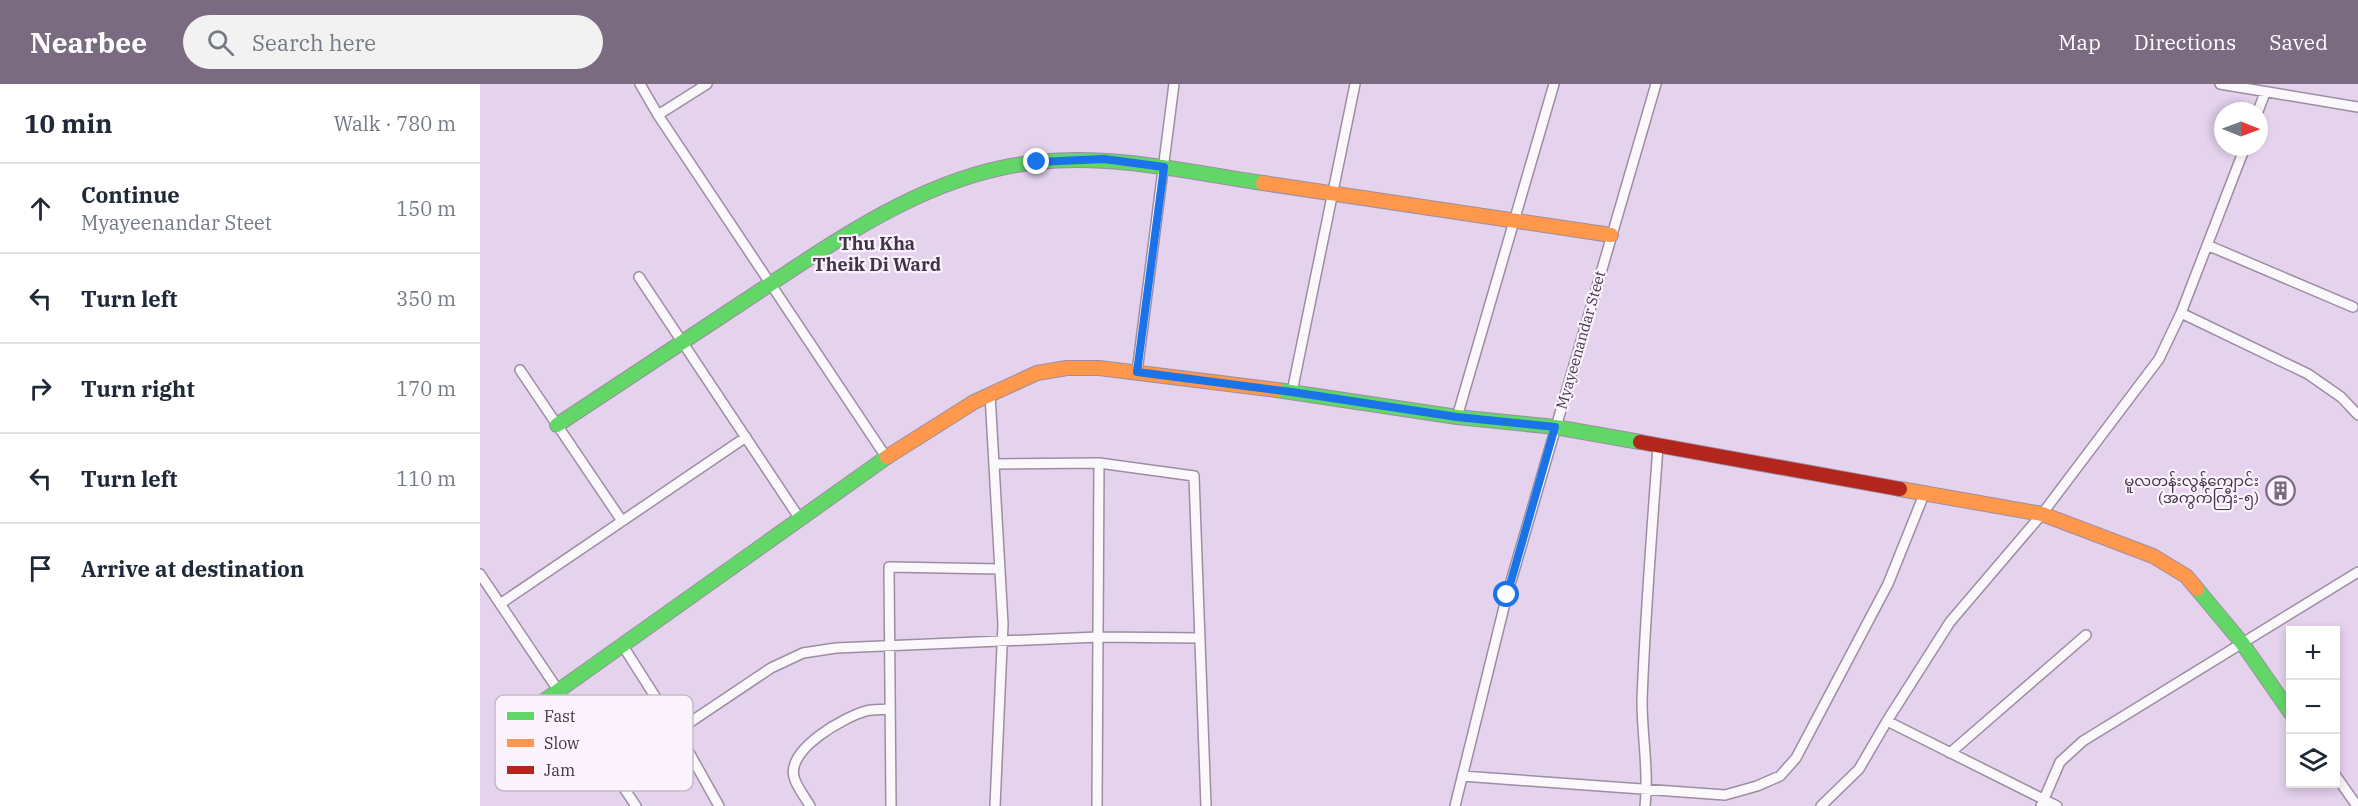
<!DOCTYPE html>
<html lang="en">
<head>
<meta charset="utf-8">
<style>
	:root { --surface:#fff; --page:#f2f2f3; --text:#1f2937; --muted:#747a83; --line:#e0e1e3; --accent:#7a6b81 }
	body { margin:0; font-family:"IBM Plex Serif","Noto Sans Myanmar",serif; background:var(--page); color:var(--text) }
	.controls { position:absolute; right:18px; bottom:18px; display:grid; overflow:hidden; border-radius:0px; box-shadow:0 3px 9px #0003 }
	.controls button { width:54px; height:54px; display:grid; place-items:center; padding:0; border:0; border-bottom:2px solid var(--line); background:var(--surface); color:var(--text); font:30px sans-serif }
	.compass { position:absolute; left:1734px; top:18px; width:54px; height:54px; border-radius:50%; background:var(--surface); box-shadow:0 3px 9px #0003; rotate:91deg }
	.stop { position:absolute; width:18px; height:18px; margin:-14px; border:4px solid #1a73e8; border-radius:50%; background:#fff }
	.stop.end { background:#1a73e8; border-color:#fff; box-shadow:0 2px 6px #0008 }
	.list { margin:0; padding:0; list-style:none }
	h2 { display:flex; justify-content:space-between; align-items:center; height:78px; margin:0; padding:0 24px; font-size:26px }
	h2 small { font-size:20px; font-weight:400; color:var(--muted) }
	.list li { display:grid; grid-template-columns:39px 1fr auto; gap:18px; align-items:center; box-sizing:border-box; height:90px; padding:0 24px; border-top:2px solid var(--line) }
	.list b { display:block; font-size:22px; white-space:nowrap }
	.list p { margin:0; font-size:20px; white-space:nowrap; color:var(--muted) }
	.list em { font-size:20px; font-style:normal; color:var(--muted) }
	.icon { flex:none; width:33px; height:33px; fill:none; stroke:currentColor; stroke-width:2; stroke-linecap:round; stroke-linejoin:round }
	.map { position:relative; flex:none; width:1878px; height:722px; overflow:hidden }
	header { display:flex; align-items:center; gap:36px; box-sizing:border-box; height:84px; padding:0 30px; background:var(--accent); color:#fff }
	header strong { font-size:28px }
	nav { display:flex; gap:33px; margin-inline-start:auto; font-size:21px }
	.search { width:420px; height:54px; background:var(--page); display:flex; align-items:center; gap:15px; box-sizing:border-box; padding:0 21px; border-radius:33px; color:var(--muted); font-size:22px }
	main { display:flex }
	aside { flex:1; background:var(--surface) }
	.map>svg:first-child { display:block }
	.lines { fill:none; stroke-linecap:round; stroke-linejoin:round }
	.street-casing { stroke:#9c8ea2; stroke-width:12 }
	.fast-casing { stroke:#9c8ea2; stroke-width:16 }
	.slow-casing { stroke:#9c8ea2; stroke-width:16 }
	.jam-casing { stroke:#9c8ea2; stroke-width:16 }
	.street { stroke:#fbf8fc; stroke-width:9 }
	.fast { stroke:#63d668; stroke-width:14 }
	.slow { stroke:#ff974d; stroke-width:14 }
	.jam { stroke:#b3261e; stroke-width:14 }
	.route { stroke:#1a73e8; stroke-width:8 }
	.labels { text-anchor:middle; stroke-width:4.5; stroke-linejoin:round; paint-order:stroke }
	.street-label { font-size:15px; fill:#413447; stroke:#fbf4fe }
	.poi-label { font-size:15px; fill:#413447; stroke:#fbf4fe; text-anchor:end }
	.quarter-label { font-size:18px; font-weight:bold; fill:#413447; stroke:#fbf4fe }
	.key { fill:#fbf4fe; stroke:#c3bac7; stroke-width:1.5 }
	.key-label { font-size:16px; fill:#413447 }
</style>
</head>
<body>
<header>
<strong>Nearbee</strong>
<div class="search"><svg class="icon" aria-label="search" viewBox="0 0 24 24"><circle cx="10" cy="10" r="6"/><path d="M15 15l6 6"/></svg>Search here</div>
<nav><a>Map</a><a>Directions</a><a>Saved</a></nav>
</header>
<main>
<aside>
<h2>10 min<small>Walk · 780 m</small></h2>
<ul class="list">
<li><svg class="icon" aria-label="ahead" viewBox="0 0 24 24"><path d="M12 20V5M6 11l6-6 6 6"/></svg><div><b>Continue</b><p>Myayeenandar Steet</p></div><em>150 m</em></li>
<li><svg class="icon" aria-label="left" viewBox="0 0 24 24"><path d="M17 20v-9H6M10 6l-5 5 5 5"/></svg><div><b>Turn left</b></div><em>350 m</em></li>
<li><svg class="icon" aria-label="right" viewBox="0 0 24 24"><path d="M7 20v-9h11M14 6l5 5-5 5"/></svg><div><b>Turn right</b></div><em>170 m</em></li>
<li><svg class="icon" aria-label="left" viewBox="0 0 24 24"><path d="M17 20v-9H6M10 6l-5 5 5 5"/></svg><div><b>Turn left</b></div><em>110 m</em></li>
<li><svg class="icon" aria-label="arrive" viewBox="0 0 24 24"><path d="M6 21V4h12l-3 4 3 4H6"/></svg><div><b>Arrive at destination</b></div></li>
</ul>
</aside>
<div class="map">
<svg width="1878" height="722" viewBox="0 0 1878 722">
	<rect width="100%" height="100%" fill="#e5d2ed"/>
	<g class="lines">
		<defs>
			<path id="street" d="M160,0L178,31L406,373
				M1740,0L1878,23
				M1778,27L1785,9
				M178,31L227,0
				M1727,161L1873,223
				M159,193L320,435
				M1701,229L1828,290L1861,313L1878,331
				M40,286L142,437
				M657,288L694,0
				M812,308L875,0
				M510,310L523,540L515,722
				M977,333L1074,0
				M514,380L619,379L714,392L726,722
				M0,490L156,722
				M20,520L266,353
				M143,562L197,647L239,722
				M1407,637L1577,722
				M197,647L291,584L323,569L356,564L618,553L720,554
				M1470,669L1606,551
				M982,692L1245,711L1277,702L1300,692L1316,674L1408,500L1445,408
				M1856,692L1877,722
				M330,722C325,713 316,702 314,693C307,665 364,633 386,627C393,625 402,626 410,625
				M411,722L409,483L520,485
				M617,722L619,379
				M975,722L1027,511L1176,0
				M1165,722C1169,687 1162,652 1162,617C1165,532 1172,447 1178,362
				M1341,722L1379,685L1407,637L1470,538L1562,430L1679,275L1701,229L1765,63
				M1561,722L1580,678L1603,657L1878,488"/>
			<path id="fast" d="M797,306L977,333L1075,343L1160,358
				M77,341C140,299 203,258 266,216C356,157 448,89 558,78C634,70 709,88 783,99
				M1717,505L1762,559L1810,628
				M54,624L407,373"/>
			<path id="slow" d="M783,99L1131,151
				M407,373L494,318L557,289L587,284H619L797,306
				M1420,405L1562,430L1673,472L1706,492L1717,505"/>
			<path id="jam" d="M1160,358L1420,405"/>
		</defs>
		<use href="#street" class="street-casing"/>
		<use href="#fast" class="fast-casing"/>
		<use href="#slow" class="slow-casing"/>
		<use href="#jam" class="jam-casing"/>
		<use href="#street" class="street"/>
		<use href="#fast" class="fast"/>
		<use href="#slow" class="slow"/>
		<use href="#jam" class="jam"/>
	</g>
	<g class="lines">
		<path class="route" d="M557,78L624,75L684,83L657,288L812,308L977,333L1075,343L1027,511"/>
	</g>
	<defs>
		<symbol id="building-ring" viewBox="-11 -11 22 22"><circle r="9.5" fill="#fbf4fe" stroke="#7a6b81" stroke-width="1.5"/><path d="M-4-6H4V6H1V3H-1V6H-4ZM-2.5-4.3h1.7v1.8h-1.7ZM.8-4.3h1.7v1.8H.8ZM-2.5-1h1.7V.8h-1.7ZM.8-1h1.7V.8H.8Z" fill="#7a6b81"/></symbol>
	</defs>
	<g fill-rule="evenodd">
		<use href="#building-ring" x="1784" y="390" width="33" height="33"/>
	</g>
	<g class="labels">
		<g class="street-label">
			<text transform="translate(1101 256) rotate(-74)" y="5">Myayeenandar Steet</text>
		</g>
		<g class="poi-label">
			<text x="1779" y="402">မူလတန်းလွန်ကျောင်း<tspan x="1779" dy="17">(အကွက်ကြီး-၅)</tspan></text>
		</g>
		<g class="quarter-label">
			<text x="397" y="166">Thu Kha<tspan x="397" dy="21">Theik Di Ward</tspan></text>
		</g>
	</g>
	<rect x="15" y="611" width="198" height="96" rx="9" class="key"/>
	<rect x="27" y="628" width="27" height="8" fill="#63d668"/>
	<rect x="27" y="655" width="27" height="8" fill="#ff974d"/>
	<rect x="27" y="682" width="27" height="8" fill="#b3261e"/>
	<g class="key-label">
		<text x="64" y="638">Fast</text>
		<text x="64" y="665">Slow</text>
		<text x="64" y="692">Jam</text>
	</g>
</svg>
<div class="controls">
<button>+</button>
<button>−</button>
<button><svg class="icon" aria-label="layers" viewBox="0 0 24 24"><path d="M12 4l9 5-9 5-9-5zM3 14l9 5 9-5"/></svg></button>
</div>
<svg class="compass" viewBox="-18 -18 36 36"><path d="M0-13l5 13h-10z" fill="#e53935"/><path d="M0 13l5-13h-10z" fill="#747a83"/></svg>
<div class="stop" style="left:1027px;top:511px"></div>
<div class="stop end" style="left:557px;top:78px"></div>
</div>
</main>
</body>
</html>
